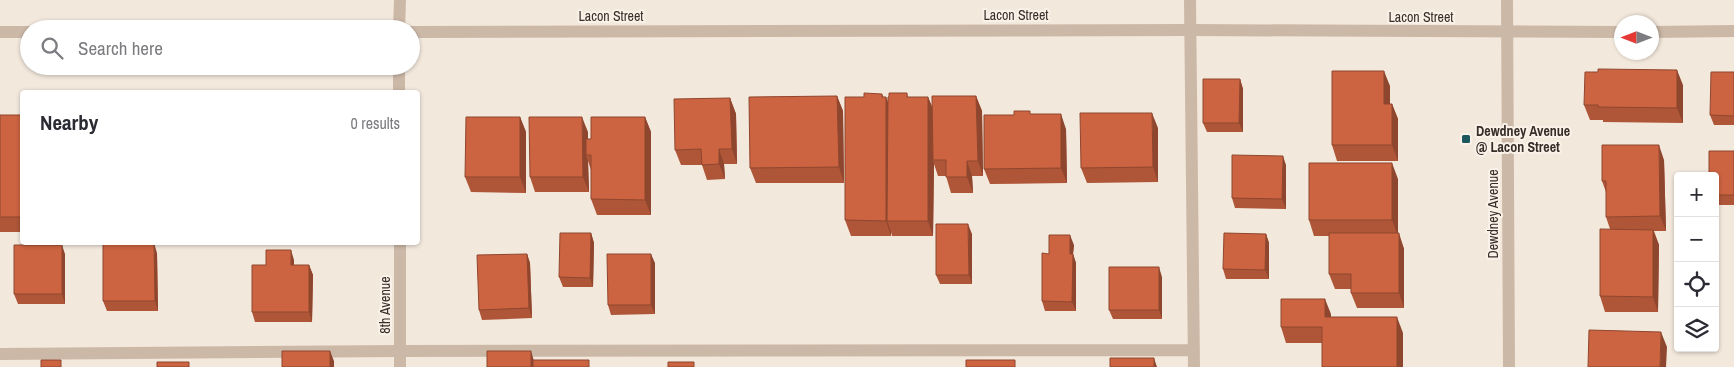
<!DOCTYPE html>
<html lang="en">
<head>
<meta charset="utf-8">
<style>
	:root { --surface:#fff; --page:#f2f2f3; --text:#2b2b33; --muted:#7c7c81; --line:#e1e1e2 }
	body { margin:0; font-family:"Archivo Narrow",sans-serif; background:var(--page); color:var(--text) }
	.controls { position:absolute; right:15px; bottom:15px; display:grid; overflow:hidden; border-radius:5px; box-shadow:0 1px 4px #0004 }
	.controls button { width:45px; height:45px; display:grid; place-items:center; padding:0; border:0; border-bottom:1px solid var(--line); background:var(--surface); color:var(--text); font:25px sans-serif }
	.compass { position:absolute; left:1614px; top:15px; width:45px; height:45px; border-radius:50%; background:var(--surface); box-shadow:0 1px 4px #0004; rotate:270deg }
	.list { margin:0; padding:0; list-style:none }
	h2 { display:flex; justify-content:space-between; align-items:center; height:65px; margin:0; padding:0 20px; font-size:21px }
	h2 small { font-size:16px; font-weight:400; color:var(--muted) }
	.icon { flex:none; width:28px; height:28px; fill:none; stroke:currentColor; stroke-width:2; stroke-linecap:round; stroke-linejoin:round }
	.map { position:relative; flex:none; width:1734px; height:367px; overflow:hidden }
	.search { position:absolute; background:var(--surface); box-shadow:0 1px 4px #0004; left:20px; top:20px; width:400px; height:55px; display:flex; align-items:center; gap:12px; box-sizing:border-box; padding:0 18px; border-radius:28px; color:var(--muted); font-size:19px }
	.panel { position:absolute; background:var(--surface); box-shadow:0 1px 4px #0004; left:20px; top:90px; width:400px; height:155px; border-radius:5px }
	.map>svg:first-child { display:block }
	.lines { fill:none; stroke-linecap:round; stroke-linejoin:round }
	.service { stroke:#ccb8a7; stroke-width:12 }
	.minor { stroke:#ccb8a7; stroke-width:12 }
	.tertiary { stroke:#ccb8a7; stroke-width:12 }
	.wall { fill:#af5638 }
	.shaded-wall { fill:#8f462e }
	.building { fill:#cc6441; stroke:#8f462e }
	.poi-dot { fill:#1b575c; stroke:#faf2e8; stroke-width:2 }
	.labels { text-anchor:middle; stroke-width:4; stroke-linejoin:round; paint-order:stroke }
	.street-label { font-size:14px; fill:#382d28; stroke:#faf2e8 }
	.poi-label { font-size:14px; font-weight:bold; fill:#382d28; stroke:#faf2e8; text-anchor:start }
</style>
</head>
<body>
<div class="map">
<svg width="1734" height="367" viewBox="0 0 1734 367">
	<rect width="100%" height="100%" fill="#f3e8dc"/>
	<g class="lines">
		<path class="service" d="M1190,0L1194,367
			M0,354L400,351L1194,350"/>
		<path class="minor" d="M399,29L400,0
			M0,32H29
			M411,32L1190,30L1622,32
			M1652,32L1734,31
			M399,66V92
			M400,242V367"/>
		<path class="tertiary" d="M1507,0L1509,367"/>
	</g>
	<path class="wall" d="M1734,72V125H1714L1710,115Z
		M1240,79L1243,89V132H1207L1203,123Z
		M1683,85V123L1603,122V120H1590L1584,105Z
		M1390,86V104H1392L1398,119V161H1337L1332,145Z
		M907,93L908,97H928L932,106L976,96L982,111L983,176H972L973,193H951L946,176H938L934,164L933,236H892L891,232V236H851L845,220L883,97H886L888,102Z
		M837,96L843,111L844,183H756L750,168Z
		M730,98L736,114L737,164H724L725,179L707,180L702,165H681L675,150Z
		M1031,114L1066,129L1067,183L990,184L984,169Z
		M0,115H22V232H0Z
		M520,117L526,132V193L471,192L465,177Z
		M645,117L651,132V215H597L591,199V170L588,161L589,192H535L530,177L588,132V139H591Z
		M1158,128V182L1087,183L1081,168Z
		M1734,151V205H1715V176Z
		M1664,160L1666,231H1654L1659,245L1658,312H1605L1600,296L1610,229L1606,217V192L1602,181Z
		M1286,165V209L1235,208L1232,198Z
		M1398,179V233L1404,249V308H1357L1351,293V289H1335L1329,274V236H1314L1309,220Z
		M591,233L594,243L593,287H563L559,277Z
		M972,234V284H940L936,275Z
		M1266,234L1269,243V279H1226L1223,269Z
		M1074,245L1073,254L1076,263V311H1045L1042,301L1049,254Z
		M157,253L158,311H107L103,301Z
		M65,254V304H18L14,294Z
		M527,254L530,263L532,318L482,320L479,310Z
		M294,260V265H309L313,275L312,322H255L252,312L266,265Z
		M655,263V314L611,315L608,305Z
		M1162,277V319H1113L1109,310Z
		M1331,314V317L1403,333V367L1322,343H1286L1281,327Z"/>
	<path class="shaded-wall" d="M1677,70L1683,85V123L1677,108Z
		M1384,71L1390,86V119L1384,104Z
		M1240,79L1243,89V132L1239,123Z
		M882,94L886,103V97L891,112L887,221L891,232V236L886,221Z
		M837,96L843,111L844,183L839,167Z
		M976,96L982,111L983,176L978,161Z
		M928,97L934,112L933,160L934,164L933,236L928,221Z
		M730,98L736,114L737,164L732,149Z
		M1392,104L1398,119V161L1392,145Z
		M1152,113L1158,128V182L1153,167Z
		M1061,114L1066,129L1067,183L1061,168Z
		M520,117L526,132V193L520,177Z
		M582,117L588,132V155H586L588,161L589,192L583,177Z
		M645,117L651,132V215L645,200Z
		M1659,145L1664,160L1666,231L1660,216Z
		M719,149L724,164L725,179L719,164Z
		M1283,156L1286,165V209L1282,199Z
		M967,161L972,176L973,193L967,177Z
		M1392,163L1398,179V236L1392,220Z
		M968,224L972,234V284L969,275Z
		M1653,230L1659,245L1658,312L1653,297Z
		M591,233L594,243L593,287L590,278Z
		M1399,233L1404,249V308L1399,293Z
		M1266,234L1269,243V279L1265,270Z
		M1070,235L1074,245L1073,254L1076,263V311L1072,302L1070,254Z
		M154,243L157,253L158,311L155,301Z
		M62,245L65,254V304L62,294Z
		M291,250L294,260V274L291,265Z
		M527,254L530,263L532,318L529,308Z
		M651,254L655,263V314L651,305Z
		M309,265L313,275L312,322L309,312Z
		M1159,267L1162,277V319L1159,310Z
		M1325,299L1331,314V333L1325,317Z
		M1397,317L1403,333V367H1397Z
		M1661,332L1667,347L1666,367H1660Z
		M330,351L334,361V367H330Z
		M531,351L534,361V367H531Z
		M1154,358L1157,367H1154Z"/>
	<path class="building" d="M1598,69L1677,70V108L1598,107V105H1584L1585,72H1598Z
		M1332,71H1384V104H1392V145H1332Z
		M1711,72H1734V116L1710,115Z
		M1203,79H1240L1239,123H1203Z
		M864,93L882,94V97H886V221L845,220V97H864Z
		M889,93H907V97H928V221H887L888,97H889Z
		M837,96L839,167L750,168L749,97Z
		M932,96H976L978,161H967V177H946V160H933Z
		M730,98L732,149H719V164L702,165L701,149L675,150L674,99Z
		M1014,111H1030V114H1061V168L984,169V115H1014Z
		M1080,113H1152L1153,167L1081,168Z
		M0,115H22V217H0Z
		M466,117H520V177H465Z
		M529,117H582L583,177H530Z
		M591,117H645V200L591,199V155H586V139H591Z
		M1602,145H1659L1660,216L1606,217V181H1602Z
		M1709,151H1734V195H1715V176H1709Z
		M1232,155L1283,156L1282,199L1232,198Z
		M1309,163H1392V220H1309Z
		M936,224H968L969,275H936Z
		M1600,229L1653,230V297L1600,296Z
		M560,233H591L590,278L559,277Z
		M1224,233L1266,234L1265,270L1223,269Z
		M1329,233H1399V293H1351V274H1329Z
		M1049,235H1070V254H1073L1072,302L1042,301V253L1049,254Z
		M154,243L155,301H103V244Z
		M14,245H62V294H14Z
		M266,250H291V265H309V312H252V265H266Z
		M527,254L529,308L479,310L477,255Z
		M607,254H651V305H608Z
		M1109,267H1159V310H1109Z
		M1281,299H1325V317H1397V367H1322V327H1281Z
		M1589,330L1661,332L1660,367H1588Z
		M282,351H330V367H282Z
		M487,351H531V367H487Z
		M1110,358H1154V367H1110Z
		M41,360H61V367H41Z
		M533,360H589V367H533Z
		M966,360H1015V367H966Z
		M157,362H189V367H157Z
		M668,362H694V367H668Z"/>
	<rect class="poi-dot" x="1461" y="134" width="10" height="10" rx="2.5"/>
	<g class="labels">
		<g class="street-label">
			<text x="1016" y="20">Lacon Street</text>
			<text x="611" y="21">Lacon Street</text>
			<text x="1421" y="22">Lacon Street</text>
			<text transform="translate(1493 214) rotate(-90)" y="5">Dewdney Avenue</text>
			<text transform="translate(385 305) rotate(-90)" y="5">8th Avenue</text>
		</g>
		<g class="poi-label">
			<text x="1476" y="136">Dewdney Avenue<tspan x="1476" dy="16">@ Lacon Street</tspan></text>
		</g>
	</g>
</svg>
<div class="controls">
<button>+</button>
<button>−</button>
<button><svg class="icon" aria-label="locate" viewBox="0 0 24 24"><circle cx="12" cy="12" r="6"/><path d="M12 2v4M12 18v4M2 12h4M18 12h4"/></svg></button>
<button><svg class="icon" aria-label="layers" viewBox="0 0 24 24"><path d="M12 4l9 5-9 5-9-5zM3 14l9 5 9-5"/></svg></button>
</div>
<svg class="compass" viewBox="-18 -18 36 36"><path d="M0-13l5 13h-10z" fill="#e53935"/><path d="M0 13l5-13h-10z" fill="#7c7c81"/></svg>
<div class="search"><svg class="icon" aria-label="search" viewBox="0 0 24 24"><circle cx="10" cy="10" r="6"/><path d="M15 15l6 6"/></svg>Search here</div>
<section class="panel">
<h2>Nearby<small>0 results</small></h2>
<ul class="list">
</ul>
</section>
</div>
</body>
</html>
